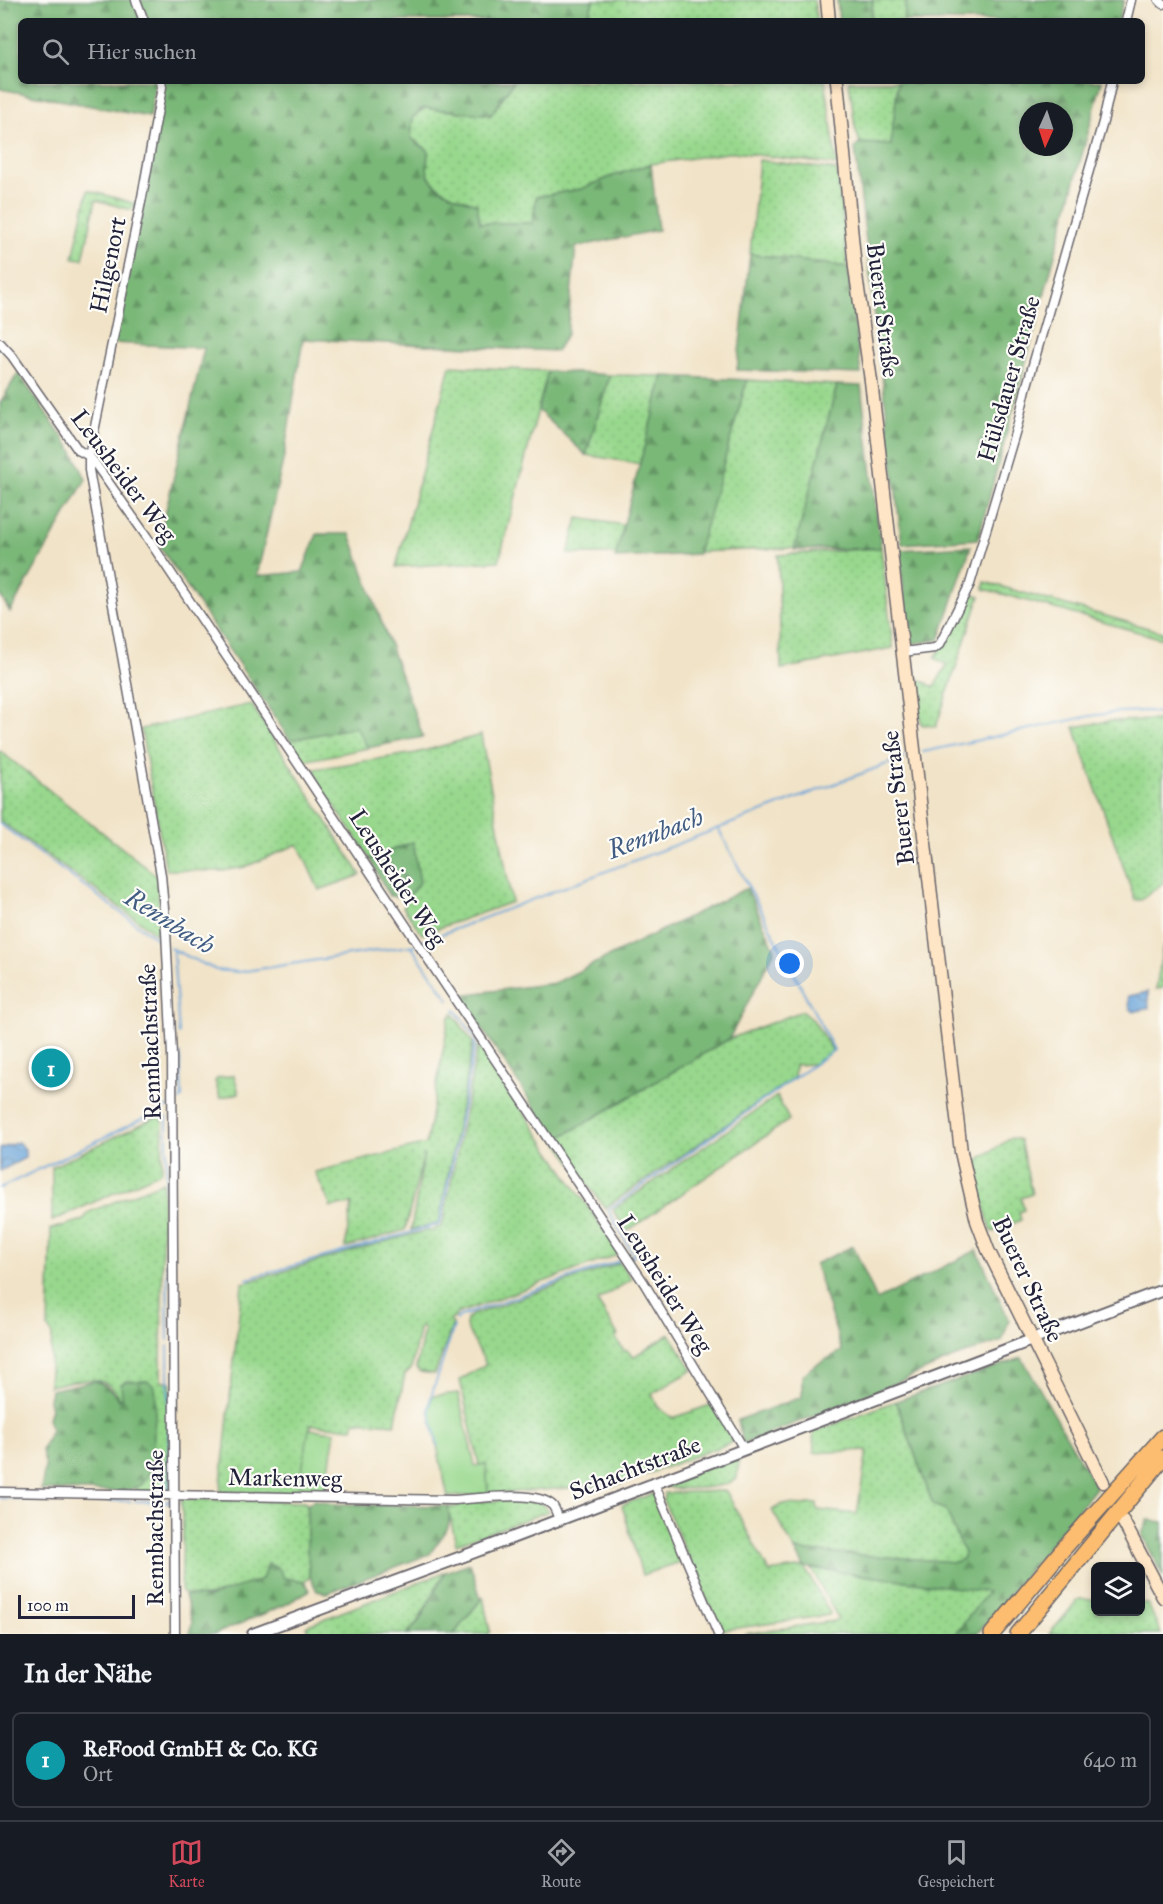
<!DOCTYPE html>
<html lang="de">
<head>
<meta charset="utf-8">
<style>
	:root { --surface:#171b24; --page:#242831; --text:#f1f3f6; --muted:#9ea1a6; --line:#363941; --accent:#d1495b }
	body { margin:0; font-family:"IM FELL Great Primer",serif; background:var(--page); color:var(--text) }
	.controls { position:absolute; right:18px; bottom:18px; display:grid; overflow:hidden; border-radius:9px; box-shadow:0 3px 9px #0003 }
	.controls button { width:54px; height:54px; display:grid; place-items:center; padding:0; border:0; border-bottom:2px solid var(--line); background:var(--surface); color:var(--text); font:30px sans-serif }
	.compass { position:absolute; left:1019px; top:102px; width:54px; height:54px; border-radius:50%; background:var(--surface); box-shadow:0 3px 9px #0003; rotate:183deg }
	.scale { position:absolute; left:18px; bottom:15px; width:117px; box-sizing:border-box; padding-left:6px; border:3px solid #22223b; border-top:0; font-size:16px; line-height:21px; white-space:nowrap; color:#22223b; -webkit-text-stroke:4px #fdfcf7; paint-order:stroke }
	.you { position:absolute; left:790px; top:964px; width:21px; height:21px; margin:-15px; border:4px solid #fff; border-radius:50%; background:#1a73e8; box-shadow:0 0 0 9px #1a73e833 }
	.badge { display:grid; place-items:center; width:39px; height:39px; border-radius:50%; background:var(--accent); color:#fff; font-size:20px; font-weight:700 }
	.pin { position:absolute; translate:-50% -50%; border:3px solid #fff; box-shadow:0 2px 6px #0006 }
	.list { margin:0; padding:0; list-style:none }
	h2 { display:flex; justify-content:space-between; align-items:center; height:78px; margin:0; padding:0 24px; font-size:26px }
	h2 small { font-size:20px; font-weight:400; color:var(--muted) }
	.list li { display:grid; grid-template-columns:39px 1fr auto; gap:18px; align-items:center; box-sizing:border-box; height:96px; margin:0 12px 12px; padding:0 12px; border:2px solid var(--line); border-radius:9px }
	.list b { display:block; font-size:22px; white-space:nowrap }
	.list p { margin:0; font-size:20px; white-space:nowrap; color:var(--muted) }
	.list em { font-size:20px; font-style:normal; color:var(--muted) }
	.icon { flex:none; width:33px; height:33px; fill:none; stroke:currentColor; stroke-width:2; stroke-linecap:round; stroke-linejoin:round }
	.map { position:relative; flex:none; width:1163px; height:1634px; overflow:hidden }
	.search { position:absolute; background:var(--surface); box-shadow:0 3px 9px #0003; left:18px; right:18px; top:18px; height:66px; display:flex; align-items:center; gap:15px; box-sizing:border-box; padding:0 21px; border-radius:9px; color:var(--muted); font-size:22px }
	.sheet { height:186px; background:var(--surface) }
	nav { display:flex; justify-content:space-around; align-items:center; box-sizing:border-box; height:84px; border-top:2px solid var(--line); background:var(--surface); font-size:16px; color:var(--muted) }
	nav a { display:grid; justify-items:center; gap:3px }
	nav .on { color:var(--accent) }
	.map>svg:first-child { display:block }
	.grass { fill:url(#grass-dots); stroke:#5d7d64; stroke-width:1.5 }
	.forest { fill:url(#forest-firs); stroke:#4e6d5a; stroke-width:1.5; fill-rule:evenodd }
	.park { fill:#98d88d; stroke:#5d7d64; stroke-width:1.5 }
	.water { fill:url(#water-waves); stroke:#44628a; stroke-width:1.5 }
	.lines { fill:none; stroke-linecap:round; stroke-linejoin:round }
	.stream { stroke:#67a3d8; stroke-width:2 }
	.minor-casing { stroke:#6a666c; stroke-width:11 }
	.tertiary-casing { stroke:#6a666c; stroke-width:14 }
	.secondary-casing { stroke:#6a666c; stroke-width:15 }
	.motorway-casing { stroke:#6a666c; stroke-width:18 }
	.minor { stroke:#fff; stroke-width:8 }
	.tertiary { stroke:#fff; stroke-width:10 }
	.secondary { stroke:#fee5c5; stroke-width:12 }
	.motorway { stroke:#fcbd6f; stroke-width:15 }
	.labels { text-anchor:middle; stroke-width:4.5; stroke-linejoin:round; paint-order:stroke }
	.street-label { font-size:24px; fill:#22223b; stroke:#fdfcf7 }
	.water-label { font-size:26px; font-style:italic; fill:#415c82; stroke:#fdfcf7 }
</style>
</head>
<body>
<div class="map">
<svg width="1163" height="1634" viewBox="0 0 1163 1634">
	<defs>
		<pattern id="grass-dots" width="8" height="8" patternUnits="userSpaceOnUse" patternTransform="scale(1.5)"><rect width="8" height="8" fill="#98d88d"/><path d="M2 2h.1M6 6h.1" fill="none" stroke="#83b97b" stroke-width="1.8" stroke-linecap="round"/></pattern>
		<pattern id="forest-firs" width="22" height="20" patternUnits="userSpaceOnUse" patternTransform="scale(1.5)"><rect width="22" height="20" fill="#7ab878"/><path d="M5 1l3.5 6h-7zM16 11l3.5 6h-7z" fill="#649564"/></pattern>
		<pattern id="water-waves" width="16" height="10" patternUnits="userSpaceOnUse" patternTransform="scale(1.5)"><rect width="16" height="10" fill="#67a3d8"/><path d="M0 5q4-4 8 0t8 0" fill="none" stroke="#5484b0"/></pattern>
	</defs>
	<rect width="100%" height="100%" fill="#fdfcf7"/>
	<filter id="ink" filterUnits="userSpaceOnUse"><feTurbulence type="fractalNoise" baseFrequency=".0167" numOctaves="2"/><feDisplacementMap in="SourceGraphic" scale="12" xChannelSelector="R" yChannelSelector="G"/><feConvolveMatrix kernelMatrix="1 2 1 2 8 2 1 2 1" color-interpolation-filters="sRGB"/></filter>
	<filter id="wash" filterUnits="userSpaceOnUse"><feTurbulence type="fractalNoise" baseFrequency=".008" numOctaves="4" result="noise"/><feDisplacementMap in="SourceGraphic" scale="24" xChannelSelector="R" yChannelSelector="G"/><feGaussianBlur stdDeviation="1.35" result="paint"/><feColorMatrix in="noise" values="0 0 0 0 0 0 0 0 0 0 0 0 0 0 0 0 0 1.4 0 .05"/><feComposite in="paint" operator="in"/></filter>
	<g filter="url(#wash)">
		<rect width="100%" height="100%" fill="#f1e3c7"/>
		<path class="grass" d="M593,0H814L817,21H588Z
			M873,0H906L904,21H871Z
			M514,81H825L837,165L734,152L651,164L618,174L581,189L536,197L533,223H479L477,204C463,200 432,189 428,174C425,167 428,158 428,150L411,138L413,117L424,108L491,115Z
			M849,81H898L891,145L860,143L855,127Z
			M759,160L837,170L848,267L750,254Z
			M88,190L136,204L131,210L96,200L83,259L73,258Z
			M450,366L548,371L499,561L396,567Z
			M610,375L663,376L640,464L586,455Z
			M747,380L837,385L795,548L698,552Z
			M578,518L624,525L616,554H568Z
			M881,548L893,648L781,669L778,555Z
			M985,582L1163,632V639L984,589Z
			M972,594L980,596L936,727L921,724L915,677L934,687L947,665L935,658Z
			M251,704L361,875L319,890L298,844L245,867L222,871L166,870L141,729Z
			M1163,720V883L1141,900H1135L1074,727L1110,721Z
			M356,727L368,748L304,761L290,740Z
			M481,735L512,902L422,934L403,907L408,897L413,842L370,859L319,783L314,769L416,753Z
			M0,751L157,876L161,937L0,821Z
			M1163,946V988L1156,989Z
			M802,1011L813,1020L833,1051L814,1064L795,1065L794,1078L605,1208L556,1140L729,1039Z
			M453,1013L473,1043L439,1223L411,1230L424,1154L405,1230L345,1248L352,1204L331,1207L315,1172L426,1144L449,1018Z
			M478,1045L620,1254L456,1314L455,1318L450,1320L453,1324L435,1374L420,1372L416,1368L424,1330L420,1326L411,1369L405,1374L395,1424L355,1421L353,1428L311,1425L298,1494L220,1492L242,1285L243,1283C305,1266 367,1245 430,1230L435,1231L436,1227L440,1228L443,1223Z
			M234,1075L239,1093L220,1098L215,1081L218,1078Z
			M777,1096L789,1120L626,1232L613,1210Z
			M163,1114L162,1169L159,1173L52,1221V1167Z
			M1011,1138L1020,1140L1032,1194L1021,1198L1024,1210L1019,1212L1021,1220L993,1232L991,1230L979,1190L978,1160Z
			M163,1182L161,1381L171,1382L172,1491L137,1493L136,1487L142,1484L122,1398L119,1399C108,1369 72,1382 49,1386L52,1335L48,1327L51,1229L83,1220L89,1212Z
			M620,1263L632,1279L597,1301L618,1335L615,1337L624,1351L627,1350L633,1357L670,1334L693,1370L652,1394L658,1407L673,1418L713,1404L733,1442L615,1486L608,1485L488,1494L486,1464L479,1465L460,1380L486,1364L466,1327L467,1319L472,1315Z
			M896,1401L933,1505L946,1510L964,1553L962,1560L954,1562L795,1550L772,1510L783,1504L806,1505V1504H817L818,1510L857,1514L867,1450L814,1453L813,1432Z
			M735,1457L739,1462L737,1478C727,1489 682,1490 667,1487V1482Z
			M726,1491L769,1572L804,1567L830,1613L829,1615L724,1630L719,1626L663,1500L665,1493Z
			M654,1493L683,1561L642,1575L622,1505Z
			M182,1499L305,1502L307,1505V1549L310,1577L304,1581L284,1578L268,1564L262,1579C240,1586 203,1605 181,1592L183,1528L181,1500Z
			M518,1499L541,1503L549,1511L456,1544L448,1507H457L459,1503Z
			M811,1568L989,1592L955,1634H744L834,1621L838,1618Z
			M445,1572L418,1621L407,1634H309L306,1626Z
			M483,1597L490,1631L488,1634H454Z
			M1079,1599L1095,1600L1096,1612H1140L1141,1603L1148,1604L1161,1634H1049Z"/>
		<path class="forest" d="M0,0H133L141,21H21V81H156L150,117L0,89Z
			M136,0H593L588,21H144Z
			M837,0H873L871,21H839Z
			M906,0H1124L1118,21H904Z
			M161,81H514L491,115L424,108L413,117L411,138L419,145L428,150C428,158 426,167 428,174C432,189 463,200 477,204L480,223H533L536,197L581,189L618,174L651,164L658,230L576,247L567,334L556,351L303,339L284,456L257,576L302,572L317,534H350L423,737L368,748L356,727L290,740L158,544L204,348L112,343Z
			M898,81H1102L978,539L902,544L855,148L860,143L891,145ZM1028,111H1064V147H1028Z
			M750,254L848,267L861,374L737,370Z
			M548,371L610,375L586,455L538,410Z
			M18,373L72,450L86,479L10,612L0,595V403Z
			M663,376L747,380L698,554L615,558Z
			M837,385L861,386L881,548L794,550Z
			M971,546L939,640L910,644L899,550Z
			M413,842L420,882L408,897L389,896L370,859Z
			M747,888L775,950L729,1039L556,1140L460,995L555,983Z
			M853,1246L877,1300L977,1250L1009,1320L1002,1341L953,1358L891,1385L743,1444L738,1420L802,1397V1376L812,1367L842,1351L815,1264Z
			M1022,1358L1096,1488L977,1634H955L988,1592L804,1567L795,1550L954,1562L962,1560L964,1553L946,1510L933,1505L896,1401Z
			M94,1381C104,1383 114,1391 119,1400L122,1398L121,1384L126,1381H148L155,1387L156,1397L152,1469L142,1484L127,1492L41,1490L45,1466L42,1450L51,1430L48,1418L51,1409L49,1400L51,1390Z
			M314,1500L333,1504L448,1506C454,1532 441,1534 430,1554L327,1593L317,1591L310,1577L307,1549V1505Z
			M1148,1520L1163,1522V1577L1142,1534Z
			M470,1563L481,1599L454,1634H407L419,1621L445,1572Z
			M268,1564L279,1568L284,1578L304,1581L310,1590L285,1605L215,1634H190L192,1622L185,1595L209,1597L262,1579Z"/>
		<path class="park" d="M458,1393L475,1466L486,1464L488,1494L448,1497L429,1409L432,1396Z
			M309,1429L335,1432L325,1494H298Z"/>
		<path class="water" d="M1148,992L1149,1008L1134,1012L1130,1009L1128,996Z
			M18,1142L25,1149V1158L0,1171V1149Z"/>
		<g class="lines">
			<path class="stream" d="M923,752L1090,716L1119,712L1148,711L1163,714
				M0,824L165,945
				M421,942L905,757
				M411,946L449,1000
				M170,948L216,970L239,972L415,945
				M173,950L179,1034
				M179,1100L182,1098L180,1053
				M0,1188L169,1106
				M166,1235L167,1117
				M167,1240L168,1340
				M630,1257L634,1256L608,1210L834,1050L718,828
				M247,1279L440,1224L476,1039L455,1009
				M457,1320L458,1317L619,1261
				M168,1346L169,1492
				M438,1446L429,1409L431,1397L454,1326
				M0,1498L65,1500
				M71,1500L131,1501
				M135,1501L169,1502V1500"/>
		</g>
	</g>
	<g filter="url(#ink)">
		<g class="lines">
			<defs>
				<path id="minor" d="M136,0L144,21
					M1159,0L1163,4
					M1126,21L1131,0
					M161,81L162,87L142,197L89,456V470L161,875L166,931L172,1056L175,1634
					M0,343L12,356L78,450L89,456L94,462L147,537L644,1283L744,1449
					M903,652L935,648L940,644L970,584L1018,423L1026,389L1103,122L1112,81
					M654,1483L718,1634
					M0,1492L452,1500C475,1499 537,1489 553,1506C556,1510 557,1515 559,1519"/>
				<path id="tertiary" d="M253,1634L472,1553L1163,1290"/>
				<path id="secondary" d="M827,0L829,21
					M837,81L855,268L871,381L961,1152L977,1221L988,1250L1103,1482
					M1123,1521L1163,1597"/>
				<path id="motorway" d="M992,1634L1064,1548L1163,1437
					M1018,1634L1163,1458"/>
			</defs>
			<use href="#minor" class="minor-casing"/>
			<use href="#tertiary" class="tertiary-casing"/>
			<use href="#secondary" class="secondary-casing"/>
			<use href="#motorway" class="motorway-casing"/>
			<use href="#minor" class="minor"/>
			<use href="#tertiary" class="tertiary"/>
			<use href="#secondary" class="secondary"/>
			<use href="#motorway" class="motorway"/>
		</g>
	</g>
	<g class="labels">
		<g class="street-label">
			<text transform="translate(108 265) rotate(-78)" y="8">Hilgenort</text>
			<text transform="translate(883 310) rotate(83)" y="8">Buerer Straße</text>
			<text transform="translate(1009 379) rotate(-74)" y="8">Hülsdauer Straße</text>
			<text transform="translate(124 476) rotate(53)" y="8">Leusheider Weg</text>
			<text transform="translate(898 798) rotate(-97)" y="8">Buerer Straße</text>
			<text transform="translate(398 878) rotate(57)" y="8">Leusheider Weg</text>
			<text transform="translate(150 1042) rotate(-92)" y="8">Rennbachstraße</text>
			<text transform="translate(1028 1279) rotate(65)" y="8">Buerer Straße</text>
			<text transform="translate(665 1284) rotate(58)" y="8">Leusheider Weg</text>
			<text transform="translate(635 1468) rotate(-21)" y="8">Schachtstraße</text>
			<text transform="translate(285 1478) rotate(1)" y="8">Markenweg</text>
			<text transform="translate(155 1528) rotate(-90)" y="8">Rennbachstraße</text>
		</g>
		<g class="water-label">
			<text transform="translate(655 833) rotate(-21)" y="9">Rennbach</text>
			<text transform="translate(170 921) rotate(32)" y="9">Rennbach</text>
		</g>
	</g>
</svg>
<div class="controls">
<button><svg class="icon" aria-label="layers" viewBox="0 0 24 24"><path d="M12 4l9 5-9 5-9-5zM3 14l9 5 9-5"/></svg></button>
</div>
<svg class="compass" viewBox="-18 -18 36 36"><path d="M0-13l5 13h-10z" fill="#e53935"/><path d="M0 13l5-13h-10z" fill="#9ea1a6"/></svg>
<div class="scale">100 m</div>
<div class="you"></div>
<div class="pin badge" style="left:51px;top:1068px;background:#0f9aa8">1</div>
<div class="search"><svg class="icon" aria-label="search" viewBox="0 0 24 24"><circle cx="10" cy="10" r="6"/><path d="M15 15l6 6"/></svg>Hier suchen</div>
</div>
<section class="sheet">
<h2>In der Nähe<small></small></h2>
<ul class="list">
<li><span class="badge" style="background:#0f9aa8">1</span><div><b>ReFood GmbH &amp; Co. KG</b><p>Ort</p></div><em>640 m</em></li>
</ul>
</section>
<nav>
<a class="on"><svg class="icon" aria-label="map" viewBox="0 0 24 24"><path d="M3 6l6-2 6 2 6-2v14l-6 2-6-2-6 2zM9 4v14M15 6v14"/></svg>Karte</a>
<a><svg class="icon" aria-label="directions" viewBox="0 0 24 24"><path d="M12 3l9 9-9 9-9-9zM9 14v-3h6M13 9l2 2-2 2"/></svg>Route</a>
<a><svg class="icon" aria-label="saved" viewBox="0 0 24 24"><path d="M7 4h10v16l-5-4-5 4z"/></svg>Gespeichert</a>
</nav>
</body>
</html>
